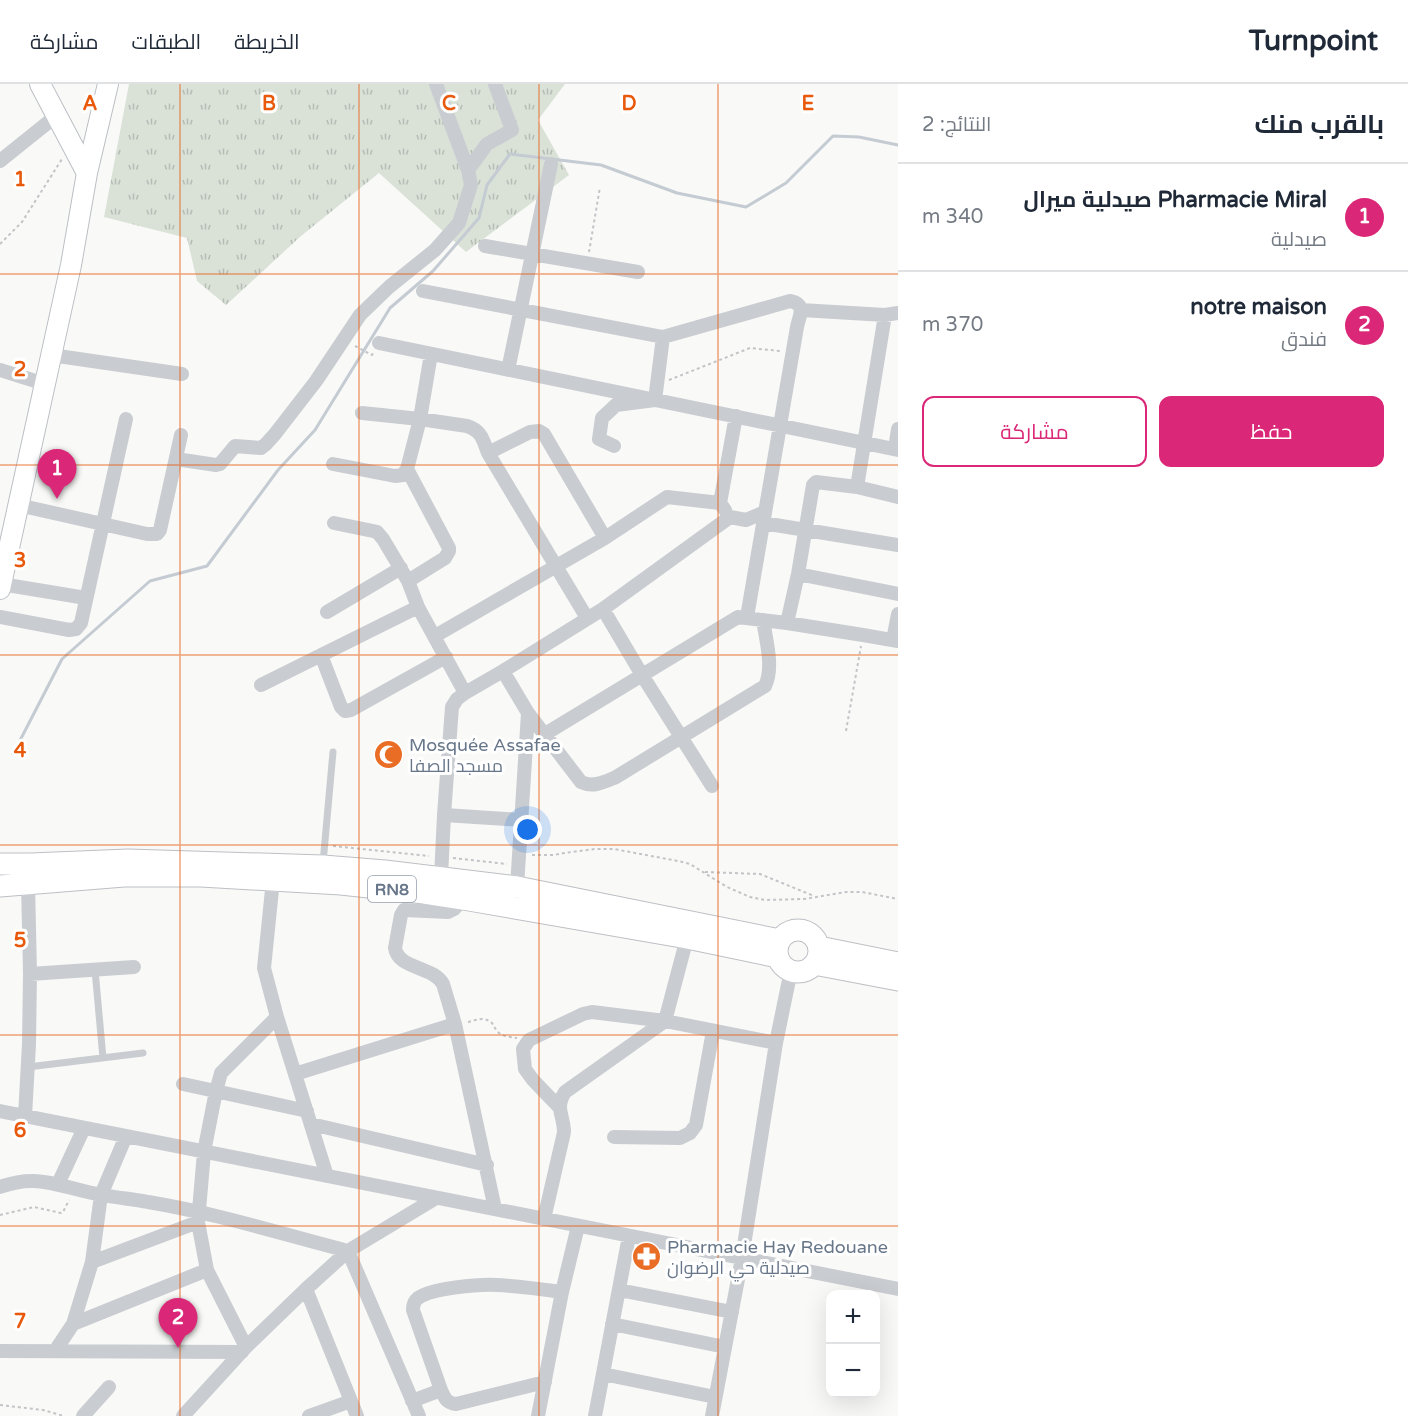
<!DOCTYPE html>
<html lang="ar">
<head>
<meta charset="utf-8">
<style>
	:root { --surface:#fff; --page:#f2f2f3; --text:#1f2937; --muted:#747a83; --line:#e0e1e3; --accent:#db2777 }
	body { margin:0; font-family:"Varela Round",Cairo,sans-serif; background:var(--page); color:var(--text); direction:rtl }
	.controls { position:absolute; right:18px; bottom:18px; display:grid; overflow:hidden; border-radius:12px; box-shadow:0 6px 24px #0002 }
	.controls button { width:54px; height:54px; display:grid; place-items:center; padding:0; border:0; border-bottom:2px solid var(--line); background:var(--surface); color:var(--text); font:30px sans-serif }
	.you { position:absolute; left:528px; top:746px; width:21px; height:21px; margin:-15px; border:4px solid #fff; border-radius:50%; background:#1a73e8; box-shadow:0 0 0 9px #1a73e833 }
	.badge { display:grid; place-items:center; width:39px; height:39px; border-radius:50%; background:var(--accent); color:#fff; font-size:20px; font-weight:700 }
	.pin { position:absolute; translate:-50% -50px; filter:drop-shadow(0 2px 3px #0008) }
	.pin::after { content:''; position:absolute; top:32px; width:21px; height:18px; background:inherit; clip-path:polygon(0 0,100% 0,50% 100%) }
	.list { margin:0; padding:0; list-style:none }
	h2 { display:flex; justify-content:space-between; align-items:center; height:78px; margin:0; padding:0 24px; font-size:26px }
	h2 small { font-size:20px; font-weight:400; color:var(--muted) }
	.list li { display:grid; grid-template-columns:39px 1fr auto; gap:18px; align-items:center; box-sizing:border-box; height:108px; padding:0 24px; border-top:2px solid var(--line) }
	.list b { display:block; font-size:22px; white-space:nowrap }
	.list p { margin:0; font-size:20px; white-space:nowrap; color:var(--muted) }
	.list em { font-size:20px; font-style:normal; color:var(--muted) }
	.actions { display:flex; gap:12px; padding:18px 24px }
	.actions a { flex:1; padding:14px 0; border:2px solid var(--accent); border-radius:12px; text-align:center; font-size:21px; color:var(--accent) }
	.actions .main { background:var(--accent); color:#fff }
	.map { position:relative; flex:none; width:898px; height:1332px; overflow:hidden; direction:ltr }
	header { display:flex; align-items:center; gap:36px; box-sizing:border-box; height:84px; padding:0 30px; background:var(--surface); border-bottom:2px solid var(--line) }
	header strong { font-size:28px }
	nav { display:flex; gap:33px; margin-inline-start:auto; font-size:21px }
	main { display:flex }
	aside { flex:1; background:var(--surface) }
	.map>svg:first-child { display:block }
	.grass { fill:url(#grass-tufts) }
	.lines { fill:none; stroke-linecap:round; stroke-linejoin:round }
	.stream { stroke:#c4cbd2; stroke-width:3 }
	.secondary-casing { stroke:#bbbfc5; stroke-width:22 }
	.primary-casing { stroke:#bcbfc4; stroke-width:23 }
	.path { stroke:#c3c4c7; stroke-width:2; stroke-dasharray:3 3; stroke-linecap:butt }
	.lane { stroke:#c9ccd0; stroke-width:7 }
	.street { stroke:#c9ccd0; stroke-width:14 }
	.secondary { stroke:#fff; stroke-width:20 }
	.primary { stroke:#fff; stroke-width:21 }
	.grid { fill:none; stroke:#e8590c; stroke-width:1.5; stroke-opacity:0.55 }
	.labels { text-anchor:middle; stroke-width:6; stroke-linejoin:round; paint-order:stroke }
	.shield { fill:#fff; stroke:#959fac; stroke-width:1.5 }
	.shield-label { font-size:16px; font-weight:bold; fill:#677689 }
	.poi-label { font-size:18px; fill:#677689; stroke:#fff; text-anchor:start }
	.grid-label { font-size:20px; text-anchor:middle; font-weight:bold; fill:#e8590c; stroke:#fff; stroke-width:6; stroke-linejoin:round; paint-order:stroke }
</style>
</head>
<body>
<header>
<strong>Turnpoint</strong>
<nav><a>الخريطة</a><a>الطبقات</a><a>مشاركة</a></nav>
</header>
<main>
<aside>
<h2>بالقرب منك<small>النتائج: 2</small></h2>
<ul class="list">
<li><span class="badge">1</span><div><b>Pharmacie Miral صيدلية ميرال</b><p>صيدلية</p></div><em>340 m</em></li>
<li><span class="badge">2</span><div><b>notre maison</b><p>فندق</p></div><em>370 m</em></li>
</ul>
<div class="actions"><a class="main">حفظ</a><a>مشاركة</a></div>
</aside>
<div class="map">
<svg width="898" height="1332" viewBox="0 0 898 1332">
	<defs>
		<pattern id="grass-tufts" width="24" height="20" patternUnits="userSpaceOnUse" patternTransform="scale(1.5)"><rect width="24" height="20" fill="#dae2d8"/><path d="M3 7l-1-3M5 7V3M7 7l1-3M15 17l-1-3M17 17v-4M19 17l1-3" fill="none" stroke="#b5bcb5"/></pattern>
	</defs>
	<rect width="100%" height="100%" fill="#f9f9f7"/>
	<path class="grass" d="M129,0H565L538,36L569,91L466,168L379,89L301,152L226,221L197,197L187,154L104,133Z"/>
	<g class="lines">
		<path class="stream" d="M13,670L62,575L150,497L207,482L278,386L315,346L390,224L433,187L479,134L487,101L510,70L601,81L677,109L746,123L786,99L833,52L859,53L898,61"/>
		<defs>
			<path id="secondary" d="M87,89L108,0
				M0,505L71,181L87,89L40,0"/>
			<path id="primary" d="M0,780H31L128,776L323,782L385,787L517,803L780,856
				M0,802L124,792H201L341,800L424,809L463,815L687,854L778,873
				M777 867a21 21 0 1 1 42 0a21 21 0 1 1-42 0Z
				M819,863L898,879
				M814,880L898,896"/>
		</defs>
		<use href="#secondary" class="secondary-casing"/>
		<use href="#primary" class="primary-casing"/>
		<path class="path" d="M0,160L22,138L62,75
			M589,168L600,103
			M355,262L372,271L373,269
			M669,296L750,264L780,267
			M846,647L861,562
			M333,762L429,772
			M532,771H554L564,769L595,765H614L678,777L690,780L727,803L750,813L765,816L804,815L846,808H862L898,815
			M453,774L507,780
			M705,788L760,790L814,812
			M468,938C476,936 484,932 492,939C494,942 495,945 498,948C503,953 511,953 517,954
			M0,1131L34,1123L61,1129L63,1128L69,1116
			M0,1321L43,1326L64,1332"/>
		<path class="lane" d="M323,779L333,668
			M95,886L103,974
			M28,983L143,969"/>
		<path class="street" d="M0,77L56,32
			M468,86L487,60L512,46L495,0
			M485,162L638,188
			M423,207L663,253L790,217C806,220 800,230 797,243L747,533
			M801,226L885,231L898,229
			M379,259L898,366
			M51,271L182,290
			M0,286L45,300
			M508,286L551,80
			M362,329L420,335L467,342C482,347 483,356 488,369
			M614,362L599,355L602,334L616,321L655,316L663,253
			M895,365L898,345
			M176,375L216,381L220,380L235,362L261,364L266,360L275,350L316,297L360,231L389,203L435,166L459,139L471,101L468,86L436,0
			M333,380L395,392L403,391L407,385L420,335L431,270
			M407,385L449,464V467L445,474L408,497
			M857,403L885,231
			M898,413L857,403L816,398L813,401L798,490L787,539L863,551L898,557
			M18,421L147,450H157L160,446L181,351
			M725,426L720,419L736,332
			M334,439L373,447L377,448L383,455L408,497L418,523L465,609
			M763,439L898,461
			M798,490L898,510
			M1,500L86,514
			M603,525L642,591L712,702
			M327,528L401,484
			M0,533L69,546L76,545L81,539L126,335
			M587,534L488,369L530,348L539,347L544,350L605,454
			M435,552L605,454L667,413L720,419
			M893,556L898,530
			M321,571L341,623L345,627L351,626L446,573
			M503,587L528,629L581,698C593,704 604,698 616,693L765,602C774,584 766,556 763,536
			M261,601L418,523
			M545,650L738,533L787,539
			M444,731L522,736
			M441,793L444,731L452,623L457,615L465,609L503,587L603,525L730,433L746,436L765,428
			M273,796L264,884L277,933L327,1092
			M517,803L528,629
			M463,815L454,825L448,828L404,826L401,831L395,864C398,885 433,882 443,900L455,940L495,1125
			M30,890L134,883
			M295,990L455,940
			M183,1000L307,1027
			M559,1023L533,996L525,985L523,965L529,956L583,930L592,928L665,937L776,959
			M0,1027L898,1205
			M25,1032L29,960L30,890L28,799
			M311,1040L487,1081
			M614,1053L680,1054L690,1049L696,1041L713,947
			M58,1100L84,1044
			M0,1103C41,1088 63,1105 103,1111C118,1114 133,1115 148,1118C215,1129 282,1150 348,1167L419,1332
			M544,1135L562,1057C563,1053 564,1050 564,1046C563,1030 555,1024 565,1008L665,937L687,854
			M92,1178L198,1138
			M306,1205L357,1332
			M619,1206L732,1228
			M73,1240L207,1186
			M612,1240L725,1263
			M246,1263L207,1186L198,1138L204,1068L216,1007L221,989L277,933
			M0,1267L242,1268
			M55,1267L73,1240L92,1178L101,1111L126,1052
			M603,1290L715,1313
			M545,1298L456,1320C447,1319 445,1315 441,1306L413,1226C413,1221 414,1217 418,1214C432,1204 479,1200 497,1201C518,1202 540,1205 562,1208
			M412,1317L441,1306
			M83,1332L109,1303
			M183,1332L246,1263L306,1205L348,1167L436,1114
			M309,1332L351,1317
			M538,1332L562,1208L578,1142
			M595,1332L629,1152
			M712,1332L742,1174L776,959L791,886"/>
		<use href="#secondary" class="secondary"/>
		<use href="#primary" class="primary"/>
	</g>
	<path class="grid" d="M180,0V1332M359,0V1332M539,0V1332M718,0V1332M0,190H898M0,381H898M0,571H898M0,761H898M0,951H898M0,1142H898"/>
	<defs>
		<symbol id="mosque-disc" viewBox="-11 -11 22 22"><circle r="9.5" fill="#ea6d26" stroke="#fff"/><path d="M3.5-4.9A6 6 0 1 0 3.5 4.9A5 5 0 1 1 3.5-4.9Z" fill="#fff"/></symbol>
		<symbol id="pharmacy-disc" viewBox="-11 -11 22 22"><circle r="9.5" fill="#ea6d26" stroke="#fff"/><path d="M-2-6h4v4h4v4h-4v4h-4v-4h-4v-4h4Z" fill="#fff"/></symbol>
	</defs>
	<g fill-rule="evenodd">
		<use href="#mosque-disc" x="372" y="654" width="33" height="33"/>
		<use href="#pharmacy-disc" x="630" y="1156" width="33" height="33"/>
	</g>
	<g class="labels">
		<rect class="shield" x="368" y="792" width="48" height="26" rx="4.5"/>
		<g class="shield-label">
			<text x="392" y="811">RN8</text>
		</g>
		<g class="poi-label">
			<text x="409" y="667">Mosquée Assafae<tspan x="409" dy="21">مسجد الصفا</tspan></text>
			<text x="667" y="1169">Pharmacie Hay Redouane<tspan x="667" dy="21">صيدلية حي الرضوان</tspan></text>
		</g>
	</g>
	<g class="grid-label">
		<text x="90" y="26">A</text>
		<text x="269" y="26">B</text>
		<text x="449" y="26">C</text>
		<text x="629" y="26">D</text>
		<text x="808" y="26">E</text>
		<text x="20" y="102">1</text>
		<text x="20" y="292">2</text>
		<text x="20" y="483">3</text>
		<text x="20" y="673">4</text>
		<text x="20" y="863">5</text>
		<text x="20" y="1053">6</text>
		<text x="20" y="1244">7</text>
	</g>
</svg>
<div class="controls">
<button>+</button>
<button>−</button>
</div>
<div class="you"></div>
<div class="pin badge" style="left:57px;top:415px">1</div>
<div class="pin badge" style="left:178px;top:1264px">2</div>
</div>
</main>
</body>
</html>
